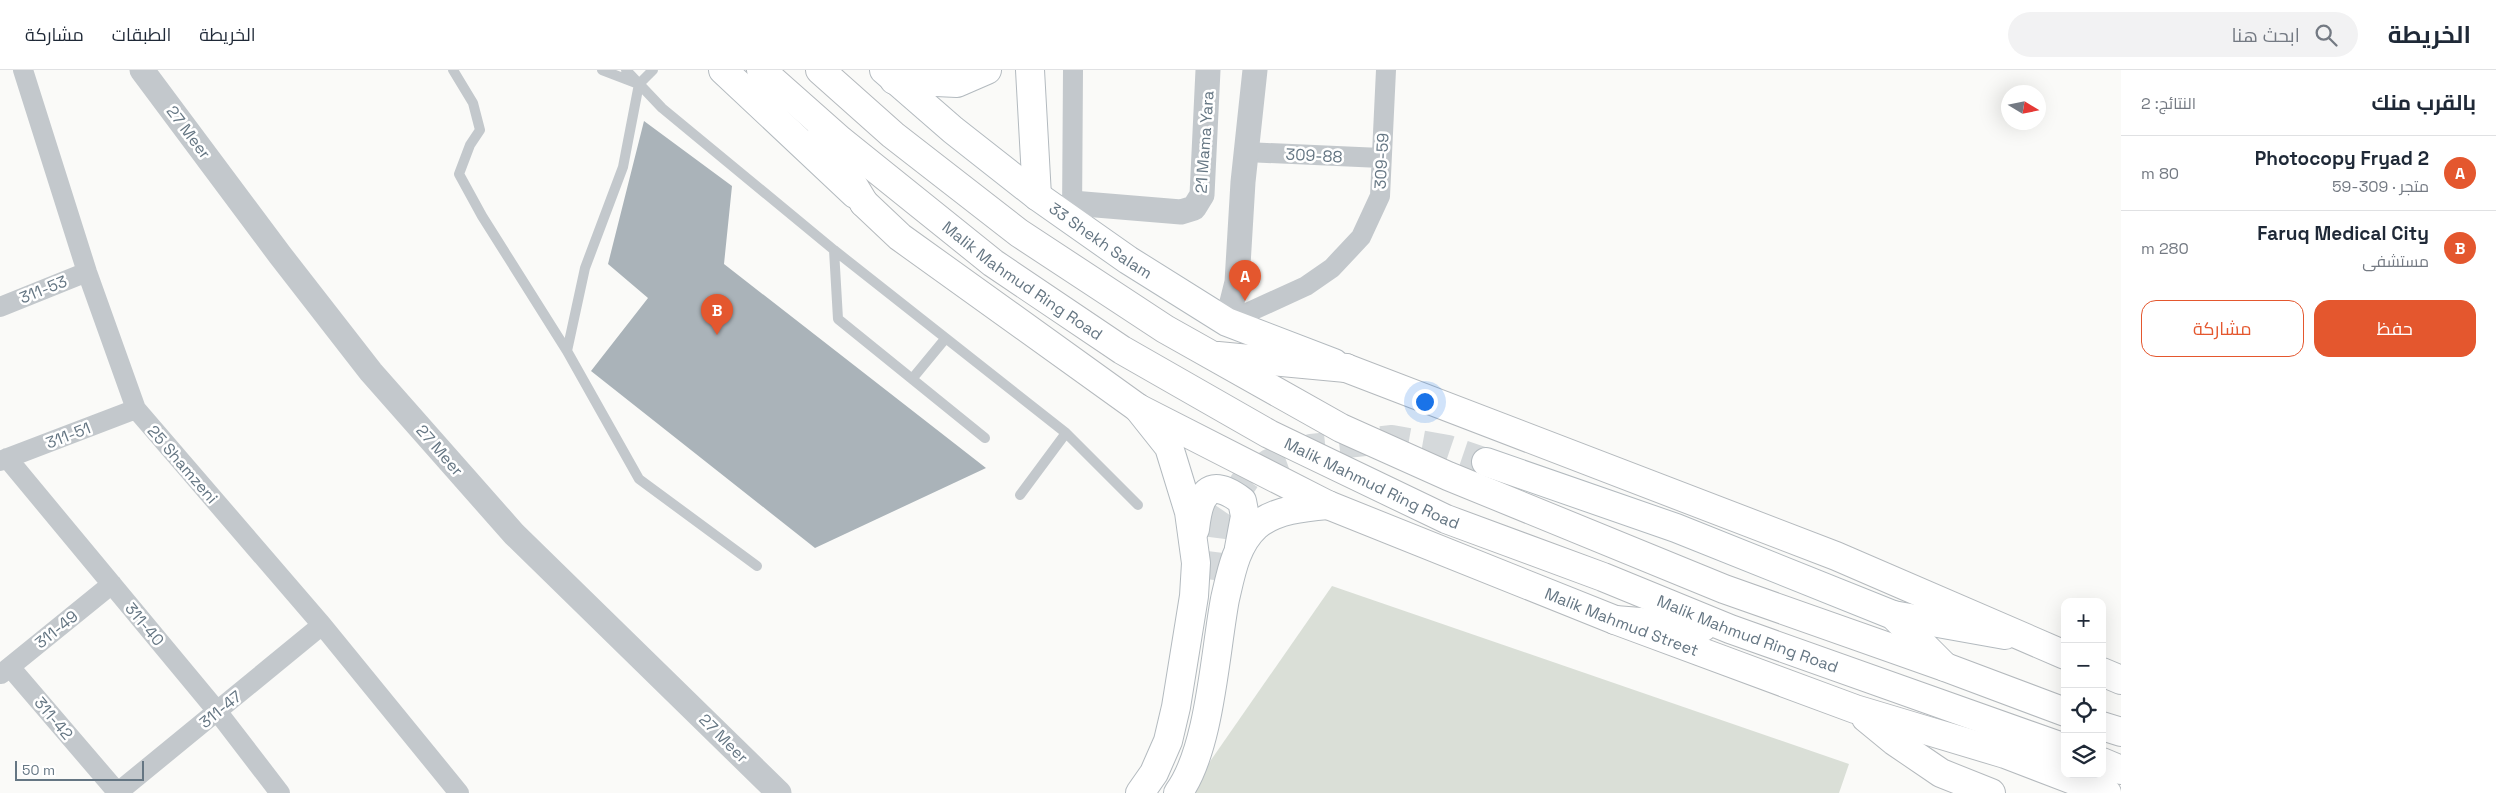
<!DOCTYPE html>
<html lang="ar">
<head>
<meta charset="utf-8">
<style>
	:root { --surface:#fff; --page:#f2f2f3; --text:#1f2937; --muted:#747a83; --line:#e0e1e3; --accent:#e4572e }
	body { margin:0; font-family:"Space Grotesk",Cairo,sans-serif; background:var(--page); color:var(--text); direction:rtl }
	.controls { position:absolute; right:15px; bottom:15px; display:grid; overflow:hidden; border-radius:10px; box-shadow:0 5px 20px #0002 }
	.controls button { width:45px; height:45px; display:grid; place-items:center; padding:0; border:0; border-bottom:1px solid var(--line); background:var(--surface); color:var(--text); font:25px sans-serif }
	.compass { position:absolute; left:2001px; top:15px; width:45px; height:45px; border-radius:50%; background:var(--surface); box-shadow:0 5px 20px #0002; rotate:100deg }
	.scale { position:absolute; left:15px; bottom:12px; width:129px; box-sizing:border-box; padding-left:5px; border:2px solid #657683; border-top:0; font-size:14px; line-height:18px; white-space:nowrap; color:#657683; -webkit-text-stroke:4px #fff; paint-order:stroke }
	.you { position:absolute; left:1424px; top:331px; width:18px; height:18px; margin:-12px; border:4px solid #fff; border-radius:50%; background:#1a73e8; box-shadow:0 0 0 8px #1a73e833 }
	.badge { display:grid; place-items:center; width:32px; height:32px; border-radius:50%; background:var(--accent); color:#fff; font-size:16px; font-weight:700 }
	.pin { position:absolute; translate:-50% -41px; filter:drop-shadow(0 1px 2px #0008) }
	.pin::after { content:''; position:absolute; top:26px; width:18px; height:15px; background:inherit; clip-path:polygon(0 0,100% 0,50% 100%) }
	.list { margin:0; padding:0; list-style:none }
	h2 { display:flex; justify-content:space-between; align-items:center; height:65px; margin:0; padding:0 20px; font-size:21px }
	h2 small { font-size:16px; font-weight:400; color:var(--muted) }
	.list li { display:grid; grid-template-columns:32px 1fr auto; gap:15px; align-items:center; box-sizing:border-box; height:75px; padding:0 20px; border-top:1px solid var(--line) }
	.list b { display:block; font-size:19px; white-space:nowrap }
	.list p { margin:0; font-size:16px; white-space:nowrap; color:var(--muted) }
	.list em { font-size:16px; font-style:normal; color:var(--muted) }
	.actions { display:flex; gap:10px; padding:15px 20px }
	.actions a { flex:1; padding:11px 0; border:1px solid var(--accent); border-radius:15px; text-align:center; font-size:18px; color:var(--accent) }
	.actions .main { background:var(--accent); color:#fff }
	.icon { flex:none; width:28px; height:28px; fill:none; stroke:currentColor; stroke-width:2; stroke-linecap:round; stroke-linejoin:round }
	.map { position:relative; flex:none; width:2121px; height:723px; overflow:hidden; direction:ltr }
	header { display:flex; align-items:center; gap:30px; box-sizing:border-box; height:70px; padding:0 25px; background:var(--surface); border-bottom:1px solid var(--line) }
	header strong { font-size:24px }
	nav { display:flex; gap:28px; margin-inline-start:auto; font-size:18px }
	.search { width:350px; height:45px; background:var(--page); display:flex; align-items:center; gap:12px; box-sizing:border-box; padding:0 18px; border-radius:28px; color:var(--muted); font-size:19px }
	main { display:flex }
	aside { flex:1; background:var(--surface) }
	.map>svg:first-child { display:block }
	.green { fill:#dadfd7 }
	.building { fill:#aab3b9 }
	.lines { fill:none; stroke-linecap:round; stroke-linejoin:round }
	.secondary-tunnel { stroke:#d5d9db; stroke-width:28; stroke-dasharray:28 14; stroke-linecap:butt }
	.secondary-casing { stroke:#b3babf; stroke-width:30 }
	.primary-casing { stroke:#b5babe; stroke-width:30 }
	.trunk-casing { stroke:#b4b9bd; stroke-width:30 }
	.service { stroke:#c3c8cc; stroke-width:10 }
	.minor { stroke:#c3c8cc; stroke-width:20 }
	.tertiary { stroke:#c3c8cc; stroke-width:25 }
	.secondary { stroke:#fff; stroke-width:28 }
	.primary { stroke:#fff; stroke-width:28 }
	.trunk { stroke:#fff; stroke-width:28 }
	.labels { text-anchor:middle; stroke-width:5; stroke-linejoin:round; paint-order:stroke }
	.street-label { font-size:16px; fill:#657683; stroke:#fff }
</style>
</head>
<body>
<header>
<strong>الخريطة</strong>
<div class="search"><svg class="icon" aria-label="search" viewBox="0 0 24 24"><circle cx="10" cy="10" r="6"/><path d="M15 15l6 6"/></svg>ابحث هنا</div>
<nav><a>الخريطة</a><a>الطبقات</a><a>مشاركة</a></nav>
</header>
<main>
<aside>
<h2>بالقرب منك<small>النتائج: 2</small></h2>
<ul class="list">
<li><span class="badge">A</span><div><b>Photocopy Fryad 2</b><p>متجر · 309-59</p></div><em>80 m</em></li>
<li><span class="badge">B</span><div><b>Faruq Medical City</b><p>مستشفى</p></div><em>280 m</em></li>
</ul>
<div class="actions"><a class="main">حفظ</a><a>مشاركة</a></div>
</aside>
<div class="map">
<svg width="2121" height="723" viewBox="0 0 2121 723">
	<rect width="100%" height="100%" fill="#fafaf8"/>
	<path class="green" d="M1332,516L1849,694L1839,723H1192L1211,690Z"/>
	<path class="building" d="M644,51L732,116L724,194L986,398L815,478L591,301L648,228L608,194Z"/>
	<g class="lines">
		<path class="secondary-tunnel" d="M1214,510L1222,444L1246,409L1269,393L1311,378L1392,369L1448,379L1486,392"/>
		<defs>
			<g id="secondary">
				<path d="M723,0L855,124"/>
				<path id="s1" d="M884,0L953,60L1037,126L1128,190L1227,252L1334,293"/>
				<path d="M1030,0L1037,126"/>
				<path d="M894,10L957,13L987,0"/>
				<path d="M1138,338L1169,377L1189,442L1196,493L1194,526L1176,637L1168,671L1154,703L1140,723"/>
				<path d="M1486,392L1676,458L1893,545L1945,597"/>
				<path d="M1195,459C1199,425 1208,405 1242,431L1245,446L1239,478"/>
				<path d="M1893,545L2005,565"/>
				<path d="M1178,723C1210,680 1215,582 1225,529C1231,503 1236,474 1256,456C1275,440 1304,437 1328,435"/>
			</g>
			<g id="primary">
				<path id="s2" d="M864,133L900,167L1138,338L1328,435L1615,550L1855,639L2005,684L2107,723"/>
				<path d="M1346,298L1836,486L2065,585"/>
				<path d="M2102,602L2121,610"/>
				<path d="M1866,648L1894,671L1941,703L1991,723"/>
			</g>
			<g id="trunk">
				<path id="s3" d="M761,0L840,70L993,193L1122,280L1269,364L1446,449L1603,507L1730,559L2065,678"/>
				<path d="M820,0L893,65L1019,163L1165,259L1341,358L1448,406L1724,519L1945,597L2065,642"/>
				<path d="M822,63L864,133"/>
				<path d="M1218,286L1346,298"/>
				<path d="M1615,550L1703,557"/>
				<path d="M2102,656L2121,662"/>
				<path d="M2102,692L2121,700"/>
			</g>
		</defs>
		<use href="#secondary" class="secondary-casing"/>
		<use href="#primary" class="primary-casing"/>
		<use href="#trunk" class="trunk-casing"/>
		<path class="service" d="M453,0L473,33L480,60L470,75L459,104L482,146L567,281L639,409L757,496
			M602,0L636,13
			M626,0L662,38L834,180L1066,363L1138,435
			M834,180L838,249L985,368
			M567,281L585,198L623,97L639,14L653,0
			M912,309L945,269
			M1020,425L1066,363"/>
		<path class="minor" d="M23,0L87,202L136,339L322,555L459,723
			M1246,82L1381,88
			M1072,148L1073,0
			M0,237L87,202
			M1227,252L1306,216L1332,198L1361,167L1380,126L1386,0
			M7,388L217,641L280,723
			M0,391L136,339
			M10,597L118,723
			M1,604L112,514
			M117,723L322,555"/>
		<path class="tertiary" d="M142,0L280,185L371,302L514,464L779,723
			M1072,133L1181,142L1194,138L1202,125L1208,0
			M1227,252L1237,212L1243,112L1255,0"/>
		<use href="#secondary" class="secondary"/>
		<use href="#primary" class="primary"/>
		<use href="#trunk" class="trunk"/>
	</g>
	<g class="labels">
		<g class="street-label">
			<text transform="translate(189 62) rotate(53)" y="6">27 Meer</text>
			<text transform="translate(1204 72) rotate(-86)" y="6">21 Mama Yara</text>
			<text transform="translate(1314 85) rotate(3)" y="6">309-88</text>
			<text transform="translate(1381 91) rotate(-87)" y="6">309-59</text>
			<text dy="6" stroke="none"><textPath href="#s1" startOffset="276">33 Shekh Salam</textPath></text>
			<text dy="6" stroke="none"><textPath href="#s3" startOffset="336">Malik Mahmud Ring Road</textPath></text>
			<text transform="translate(43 219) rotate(-22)" y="6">311-53</text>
			<text transform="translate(68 365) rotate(-21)" y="6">311-51</text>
			<text transform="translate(440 380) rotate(49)" y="6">27 Meer</text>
			<text transform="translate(183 394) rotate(49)" y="6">25 Shamzeni</text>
			<text dy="6" stroke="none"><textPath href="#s3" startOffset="741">Malik Mahmud Ring Road</textPath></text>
			<text dy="6" stroke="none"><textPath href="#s2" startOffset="872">Malik Mahmud Street</textPath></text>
			<text transform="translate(145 554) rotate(50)" y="6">311-40</text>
			<text transform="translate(56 559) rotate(-39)" y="6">311-49</text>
			<text dy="6" stroke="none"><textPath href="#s3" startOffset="1146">Malik Mahmud Ring Road</textPath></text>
			<text transform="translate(220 639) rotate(-39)" y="6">311-47</text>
			<text transform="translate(54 648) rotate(50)" y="6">311-42</text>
			<text transform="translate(724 668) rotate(45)" y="6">27 Meer</text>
		</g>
	</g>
</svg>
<div class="controls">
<button>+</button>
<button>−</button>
<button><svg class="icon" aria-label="locate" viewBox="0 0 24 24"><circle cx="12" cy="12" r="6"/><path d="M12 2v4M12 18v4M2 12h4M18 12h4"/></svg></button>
<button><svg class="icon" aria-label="layers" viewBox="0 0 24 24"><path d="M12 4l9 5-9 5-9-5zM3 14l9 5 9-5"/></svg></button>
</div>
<svg class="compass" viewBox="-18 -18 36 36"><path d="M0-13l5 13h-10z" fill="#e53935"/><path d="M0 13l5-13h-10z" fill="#747a83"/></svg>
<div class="scale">50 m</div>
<div class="you"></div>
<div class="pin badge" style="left:1245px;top:231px">A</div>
<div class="pin badge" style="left:717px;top:265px">B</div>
</div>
</main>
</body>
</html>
